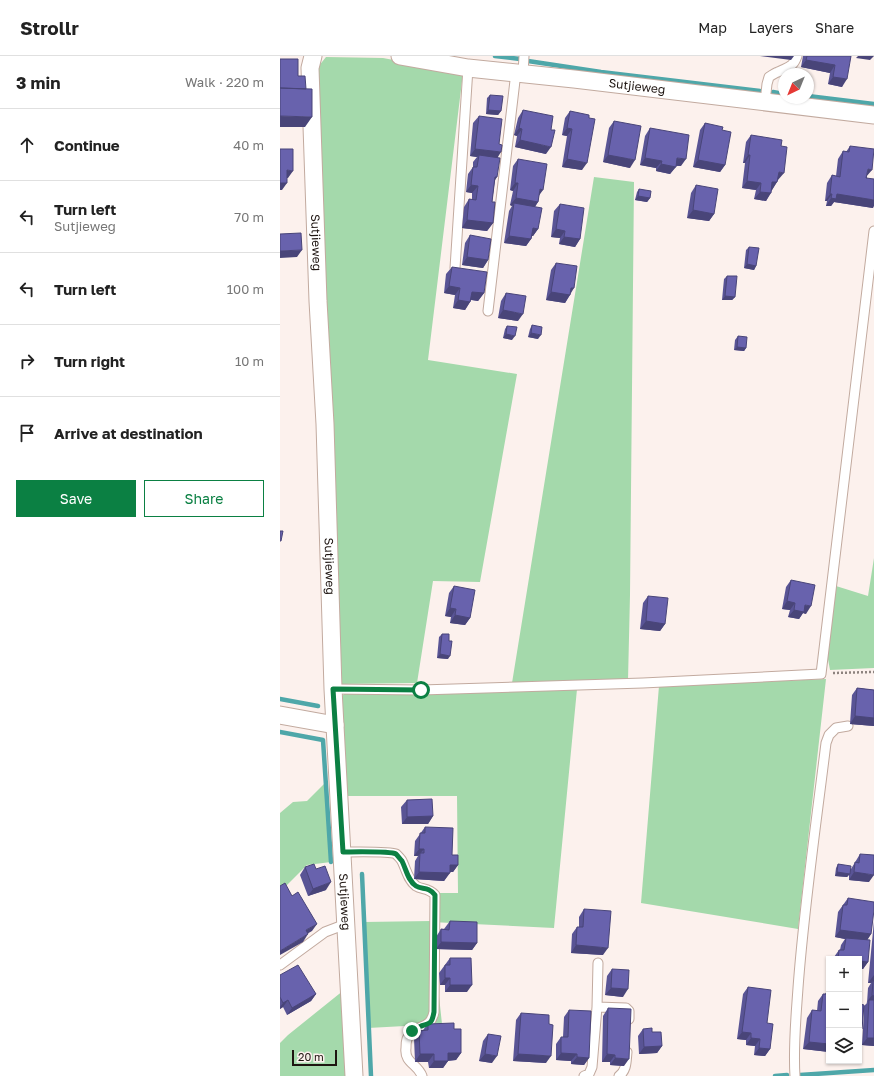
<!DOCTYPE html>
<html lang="en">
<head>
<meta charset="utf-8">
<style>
	:root { --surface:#fff; --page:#f6f6f6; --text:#222; --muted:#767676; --line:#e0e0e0; --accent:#0b8043 }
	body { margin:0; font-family:"Golos Text",sans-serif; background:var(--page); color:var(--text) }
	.controls { position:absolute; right:12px; bottom:12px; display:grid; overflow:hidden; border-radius:0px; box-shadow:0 1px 3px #0004 }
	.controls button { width:36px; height:36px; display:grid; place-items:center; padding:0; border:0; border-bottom:1px solid var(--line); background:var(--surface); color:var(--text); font:20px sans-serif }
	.compass { position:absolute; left:498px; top:12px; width:36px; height:36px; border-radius:50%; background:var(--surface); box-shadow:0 1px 3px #0004; rotate:223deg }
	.scale { position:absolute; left:12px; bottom:10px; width:45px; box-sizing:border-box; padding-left:4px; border:2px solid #1e1511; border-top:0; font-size:11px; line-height:14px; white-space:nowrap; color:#1e1511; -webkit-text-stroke:3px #fcf1ed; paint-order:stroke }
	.stop { position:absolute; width:12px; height:12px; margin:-9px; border:3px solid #0b8043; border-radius:50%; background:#fff }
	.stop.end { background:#0b8043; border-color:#fff; box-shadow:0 1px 4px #0008 }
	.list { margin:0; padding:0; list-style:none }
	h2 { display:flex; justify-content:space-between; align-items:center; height:52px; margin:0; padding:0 16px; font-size:17px }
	h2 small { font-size:13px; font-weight:400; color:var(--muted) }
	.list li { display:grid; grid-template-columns:26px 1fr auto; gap:12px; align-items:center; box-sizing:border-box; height:72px; padding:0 16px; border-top:1px solid var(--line) }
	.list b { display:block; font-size:15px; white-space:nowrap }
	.list p { margin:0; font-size:13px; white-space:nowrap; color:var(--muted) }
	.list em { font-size:13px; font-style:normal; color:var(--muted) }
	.actions { display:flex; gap:8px; padding:12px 16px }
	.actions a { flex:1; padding:9px 0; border:1px solid var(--accent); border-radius:0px; text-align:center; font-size:14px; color:var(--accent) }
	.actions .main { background:var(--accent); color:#fff }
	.icon { flex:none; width:22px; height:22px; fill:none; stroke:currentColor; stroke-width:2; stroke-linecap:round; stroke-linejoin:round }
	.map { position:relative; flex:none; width:594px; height:1020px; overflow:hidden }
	header { display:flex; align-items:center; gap:24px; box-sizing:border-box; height:56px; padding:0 20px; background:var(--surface); border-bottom:1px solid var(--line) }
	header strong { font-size:19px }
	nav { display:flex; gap:22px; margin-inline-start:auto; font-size:14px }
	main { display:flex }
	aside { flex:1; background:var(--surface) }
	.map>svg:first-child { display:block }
	.green { fill:#a4d9ab }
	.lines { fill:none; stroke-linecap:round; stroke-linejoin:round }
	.stream { stroke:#4ea7a9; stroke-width:4.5 }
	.lane-casing { stroke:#c2aa9f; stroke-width:11 }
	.street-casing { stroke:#c2aa9f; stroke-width:19 }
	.path { stroke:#8d837f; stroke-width:2.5; stroke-dasharray:2 2; stroke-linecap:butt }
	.lane { stroke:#fff; stroke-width:9 }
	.street { stroke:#fff; stroke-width:17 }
	.wall { fill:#595495 }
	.shaded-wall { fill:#494579 }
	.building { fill:#6862ad; stroke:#494579 }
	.route { stroke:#0b8043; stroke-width:5 }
	.labels { text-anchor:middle; stroke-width:3; stroke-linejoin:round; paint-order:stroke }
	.street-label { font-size:12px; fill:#1e1511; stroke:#fcf1ed }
</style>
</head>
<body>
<header>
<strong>Strollr</strong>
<nav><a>Map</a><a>Layers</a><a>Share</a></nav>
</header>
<main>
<aside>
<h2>3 min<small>Walk · 220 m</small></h2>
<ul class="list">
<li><svg class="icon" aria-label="ahead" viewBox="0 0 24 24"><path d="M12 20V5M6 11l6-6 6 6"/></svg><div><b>Continue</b></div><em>40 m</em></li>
<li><svg class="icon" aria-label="left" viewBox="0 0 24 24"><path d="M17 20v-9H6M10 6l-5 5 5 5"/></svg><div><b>Turn left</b><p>Sutjieweg</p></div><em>70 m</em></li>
<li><svg class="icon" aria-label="left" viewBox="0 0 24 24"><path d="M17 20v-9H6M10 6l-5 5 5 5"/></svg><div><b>Turn left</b></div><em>100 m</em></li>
<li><svg class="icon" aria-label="right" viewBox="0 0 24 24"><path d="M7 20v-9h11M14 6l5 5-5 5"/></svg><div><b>Turn right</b></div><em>10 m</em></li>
<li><svg class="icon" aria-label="arrive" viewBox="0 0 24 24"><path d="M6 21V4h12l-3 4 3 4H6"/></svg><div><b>Arrive at destination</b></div></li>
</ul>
<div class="actions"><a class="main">Save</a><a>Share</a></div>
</aside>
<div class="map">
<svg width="594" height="1020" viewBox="0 0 594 1020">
	<rect width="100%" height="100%" fill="#fcf1ed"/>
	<path class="green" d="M46,1L103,2L183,17L148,304L237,318L200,526L153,525L137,627L62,628L36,23L38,11Z
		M314,121L354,126L350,539L348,624L232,627Z
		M594,502V612L550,614L545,587L556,530L588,540Z
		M546,623L518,873L361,847L379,630Z
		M297,633L274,872L151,866L162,968L88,972L84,866L151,865V837H178L177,740H65L60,642L64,638L68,637Z
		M45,727L51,806L27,809L0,836V757L13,746L27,745Z
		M64,934L70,1020H0V987L8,979Z"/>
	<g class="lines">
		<path class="stream" d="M215,0L240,3
			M248,5L321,16L480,35
			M493,36L504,38
			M528,40L594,48
			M0,643L38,650
			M0,676L43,684L51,806
			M82,818L91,1020
			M520,1019L594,1014
			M495,1020L507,1019"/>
		<defs>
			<path id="lane" d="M243,17L244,0
				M485,46L487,28L489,21C492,19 495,17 498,16C507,11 513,12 517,0
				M175,212L188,12
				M208,255L236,16
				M53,633L141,634L363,627L541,618L594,175
				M63,796C72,796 110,795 116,798C118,800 121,803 122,805C126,813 128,824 136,830C142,834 148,831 155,839L154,956C150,976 135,966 127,983C126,986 126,989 126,992C124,1007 138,1008 142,1020
				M0,909L45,876L66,868
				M317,951L346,952L349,955V963
				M304,1020L309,1018L312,1011L317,951L318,907
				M339,1020C347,1014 346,1005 347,996
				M515,1020C513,991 516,961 518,932C524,850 536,769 546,687L549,679L556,672L568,670"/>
			<g id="street">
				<path id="s1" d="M33,0L30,12L38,245L45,368L53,633L74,1020"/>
				<path id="s2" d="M120,0L188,12L294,23L594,59"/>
				<path d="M0,659L55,669"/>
			</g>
		</defs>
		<use href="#lane" class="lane-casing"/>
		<use href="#street" class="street-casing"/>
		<path class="path" d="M553,617L594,616"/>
		<use href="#lane" class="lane"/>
		<use href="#street" class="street"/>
	</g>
	<path class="wall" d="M523,0H571L562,31L548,28L550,17L521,11Z
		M210,39L221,55L218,59L206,58L207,42Z
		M243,54L266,98L235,91L237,80L234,79L238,62Z
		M290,55L309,62L302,114L282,111L287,80L282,79L285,62Z
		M199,60L219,88L218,101L212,146L213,167L207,175L182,172L184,151L189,143L192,144V137L186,136L188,118L193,111V106L197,101L190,100L193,67Z
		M334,65L350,112L323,106L329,72Z
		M425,67L442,74L445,109L440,116L413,111L420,74Z
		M370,72L401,110H396L390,118L376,115V112L360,109L365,80Z
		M471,79L498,124L492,134L486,145L474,143L476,134L462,132L465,107H463L466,86Z
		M570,90L587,121L593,152L554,146L551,150H546L547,145H545L547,127L552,119L556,120L558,103L563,95L566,96Z
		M238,103L259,139L258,146L255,151L258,173L253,180H252L251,183L246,190L224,187L229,155L232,150L230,149L233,135L230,134L233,110Z
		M416,129L434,158L429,165L407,162L411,137Z
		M359,133L370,142L367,146L355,144L357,136Z
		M280,148L300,183L295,191L279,188L280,182L271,181L274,155Z
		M190,179L208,204L203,212L182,209L185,187Z
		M469,191L476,210L474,214L464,212L466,194Z
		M276,207L290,239L285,247L266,244L271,214Z
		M172,211L204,237L198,245L191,244L190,246L185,254L173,252L175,239L164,237L166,218Z
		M447,220L455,241L452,244H442L444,223Z
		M226,237L238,265L218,262L221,245Z
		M252,269L258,283L248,281L250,273Z
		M227,270L232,284L223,282L225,273Z
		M458,280L466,292L464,295L454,294L455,284Z
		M511,524L526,558L523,557L519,563L508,561L510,554L502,553L506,531Z
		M174,530L190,562L185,569L170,567L171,561L165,560L169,537Z
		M368,540L385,568L380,575L360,573L363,547Z
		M162,578L168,603L157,602L159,581Z
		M577,632L594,634V670L570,668L572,639Z
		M127,744L153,760L148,768H122L121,751Z
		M145,771L172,799L178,809L173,816H170L164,825L134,823L135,805L138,800H134L135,785Z
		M580,798L589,826L569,824V818L567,821L555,820L556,812L558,808L571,813Z
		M25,811L36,813L46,834L28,840L20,819Z
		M568,842L591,878L587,884L588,906L583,913L579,903H554V901L559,894H560L561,889L565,883L555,881L558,856Z
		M304,853L323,899L291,897L292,878L297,871H299V861Z
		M170,865L197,887L192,894L156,893V881L161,873H164Z
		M594,865V990L582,989L584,956L580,948L584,950L587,947L588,932L591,927H588Z
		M170,902L187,936H165V929H160L159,917Z
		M332,913L343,941L325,939L327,920Z
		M0,919L36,938L31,945L7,959L3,951L0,953Z
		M468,931L487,967L490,993L485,1000L474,999L475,990L466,989V984L457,983L463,938Z
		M548,934L549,935V996L523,993L527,962L532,954L537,955L538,945L543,938H545Z
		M328,952L344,1010L330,1009V1006H322L323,960Z
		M289,954L309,1002L304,1009L291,1008V1005L276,1004V988L281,981H283L284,961Z
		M241,957L266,1007L233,1005L236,964Z
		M148,968L174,973L181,997L176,1004L168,1005L163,1012H149L148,1006H135L134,982L139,975L143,974Z
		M363,973L372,976L382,990L377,997L359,998L358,980Z
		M208,978L212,1007L199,1005L203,985Z"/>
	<path class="shaded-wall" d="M480,0H514L511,4Z
		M578,0H594L590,4L576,2Z
		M526,4L555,9L550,17L521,11Z
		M553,21L567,23L562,31L548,28Z
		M208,54L221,55L218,59L206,58Z
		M0,60L32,61L25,71H0Z
		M239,72L242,73L237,80L234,79Z
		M287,72L292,73L287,80L282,79Z
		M240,84L271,91L266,98L235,91Z
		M195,93L221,96L216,104L199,99L197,101L190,100Z
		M328,99L355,104L350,112L323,106Z
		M468,99H470L465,107H463Z
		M365,102L382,105L376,112L360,109Z
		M397,102L406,103L401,110L392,109Z
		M287,103L307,107L302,114L282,111Z
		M418,104L445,109L440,116L413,111Z
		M381,108L396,111L390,118L376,115Z
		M588,113L592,114L586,121Z
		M7,114L13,115L8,122H2Z
		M499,116L504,117L498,124L494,123Z
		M215,121H217L212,129Z
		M467,125L481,127L476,134L462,132Z
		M492,126H497L492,134L487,133Z
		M0,127H7L2,134H0Z
		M235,127H238L233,135L230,134Z
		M191,129L198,130L192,137L186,136Z
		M260,133L263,134L258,141Z
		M480,136L491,137L486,145L474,143Z
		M550,138H552L547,145H545Z
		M557,138L594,144V150L593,152L554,146L551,150H546L551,142Z
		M358,140L370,142L367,146L355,144Z
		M236,142L258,146L253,153L234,147L232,150L230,149Z
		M413,154L434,158L429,165L407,162Z
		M187,164L213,167L207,175L182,172Z
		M253,172L258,173L253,180L248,179Z
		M276,173L285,175L280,182L271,181Z
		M229,180L251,183L246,190L224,187Z
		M284,181L300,183L295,191L279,188Z
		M22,194L17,201L0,202V195Z
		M187,201L208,204L203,212L182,209Z
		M467,208L476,210L474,214L464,212Z
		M169,230L180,232L175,239L164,237Z
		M291,232H294L285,247L266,244L271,236Z
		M192,236L204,237L198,245L187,243Z
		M445,240L455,241L452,244H442Z
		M178,244L190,246L185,254L173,252Z
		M223,254L243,258L238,265L218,262Z
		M251,277L261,279L258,283L248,281Z
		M226,278L235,280L232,284L223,282Z
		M457,291L466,292L464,295L454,294Z
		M507,545L515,547L510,554L502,553Z
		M525,549L531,550L526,558L523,557L519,563L508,561L514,554Z
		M170,552L176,553L171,561L165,560Z
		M175,559L190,562L185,569L170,567Z
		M366,565L385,568L380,575L360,573Z
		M160,598L170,600L168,603L157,602Z
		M575,660L594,662V670L570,668Z
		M153,760L148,768H122L127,761Z
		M139,793H144L138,800H134Z
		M170,809H178L173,816H165Z
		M139,816L170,817L164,825L134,823Z
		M557,816L570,818L567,821L555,820Z
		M574,816L594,819L589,826L569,824Z
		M51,826L46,834L28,840L33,833Z
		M37,868L32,875L20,882L26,874Z
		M560,874L591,878L586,886L566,882L565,883L555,881Z
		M28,878L23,886L0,899V895Z
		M161,886L197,887L192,894L156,893Z
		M296,889L328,892L323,899L291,897Z
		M579,905L588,906L583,913H579Z
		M594,919V928L593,925L591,927H588Z
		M165,922H170L165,929H160Z
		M170,929H192L187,936H165Z
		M331,932L348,933L343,941L325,939Z
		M36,938L31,945L7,959L12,952Z
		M592,939L594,940V947L589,944L586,947Z
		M8,944L3,951L0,953V951L3,947Z
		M579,973H582L579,977Z
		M462,976L471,977L466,984L457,983Z
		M471,982L480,983L475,990L466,989Z
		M587,982H594V990L582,989Z
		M529,986L549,988V996L523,993Z
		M382,990L377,997L359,998L364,991Z
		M479,992L490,993L485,1000L474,999Z
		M168,997H181L176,1004L163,1005Z
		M281,997L297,998L291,1005L276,1004Z
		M140,998H154L148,1006H135Z
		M205,998L217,1000L212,1007L199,1005Z
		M238,998L271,1000L266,1007L233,1005Z
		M327,998L335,999L330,1006H322Z
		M297,1001L309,1002L304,1009L291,1008Z
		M335,1002L349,1003L344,1010L330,1009Z
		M154,1005H168L163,1012H149Z"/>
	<path class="building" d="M527,0H571L567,23L553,21L555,9L526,4Z
		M0,3H18V20H25L26,33L0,32Z
		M0,32L32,33V61L0,60Z
		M210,39L223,40L221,55L208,54Z
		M243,54L273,60L271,74H275L271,91L240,84L242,73L239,72Z
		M290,55L309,59V62L315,63L307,107L287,103L292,73L287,72Z
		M199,60L222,63L219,88L222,89L221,96L195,93Z
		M334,65L361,70L355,104L328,99Z
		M425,67L443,71L442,74L451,76L445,109L418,104Z
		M370,72L409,79L406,103L397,102L396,111L381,108L382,105L365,102Z
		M471,79L502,84L501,90L507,91L504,117L499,116L497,126H492L491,137L480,136L481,127L467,125L470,99H468Z
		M570,90L594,93L592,114L588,113L586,122L594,123V144L557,138L556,143L551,142L552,138H550L552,119L560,121L563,95L569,96Z
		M0,93H13V115L7,114V127H0Z
		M199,99L220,102L217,121H215L212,146H215L213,167L187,164L189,143L196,144L198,130L191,129L193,111H197Z
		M238,103L267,108L263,134L260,133L258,146L236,142L238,127H235Z
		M416,129L438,133L434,158L413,154Z
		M359,133L371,135L370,142L358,140Z
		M234,147L262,152L258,173L253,172L251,183L229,180Z
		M280,148L304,152L300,183L284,181L285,175L276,173Z
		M21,177L22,194L0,195V178Z
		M190,179L211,183L208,204L187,201Z
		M469,191L479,192L476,210L467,208Z
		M276,207L297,210L294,232H291L290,239L271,236Z
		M172,211L207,216L204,237L192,236L190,246L178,244L180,232L169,230Z
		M447,220H457L455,241L445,240Z
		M226,237L246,240L243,258L223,254Z
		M252,269L262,271L261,279L251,277Z
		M227,270L237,271L235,280L226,278Z
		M458,280L467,281L466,292L457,291Z
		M0,475H3L1,485H0Z
		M511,524L535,529L531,550L525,549L524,556L514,554L515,547L507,545Z
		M174,530L195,534L190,562L175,559L176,553L170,552Z
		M368,540L388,542L385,568L366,565Z
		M162,578H169V585H172L170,600L160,598Z
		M577,632L594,634V662L575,660Z
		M152,743L153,760L127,761V744Z
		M145,771L173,772L172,799H178V809H170V817L139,816L140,797H144V793H139L140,777H145Z
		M580,798L594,799V819L574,816L575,806L579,807Z
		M34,808L36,813L45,810L51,826L33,833L25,811Z
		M558,808L571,810L570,818L557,816Z
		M5,827L12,840L18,836L37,868L26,874L28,878L0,895V830Z
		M568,842L594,846V854L591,878L560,874L563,849H567Z
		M304,853L331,855L328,892L296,889L297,871H303Z
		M170,865L197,866V887L161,886V873L169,874Z
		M566,882L590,884L588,906L579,905V903H558L559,894H564Z
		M170,902H191L192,929H170V922H165V909H170Z
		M18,909L36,938L12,952L8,944L3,947L0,941V919Z
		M332,913L349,914L348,933L331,932Z
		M593,925H594V940L592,939Z
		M468,931L491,934L487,967L493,968L490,993L479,992L480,983L471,982V977L462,976Z
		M548,934L549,935V988L529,986L532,954L541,955L543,938H547Z
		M579,942H580V948L584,949L582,973H579Z
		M589,944H594V982H587Z
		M328,952L351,953L349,1003L335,1002V999L327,998Z
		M289,954L311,955L309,1002L297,1001V998L281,997V981H288Z
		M241,957L269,959V968L273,969L271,1000L238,998Z
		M174,967V973H181V997H168V1005H154V998H140L139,975L148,974V968Z
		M372,972V976H381L382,990L364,991L363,973Z
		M208,978L221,980L217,1000L205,998Z"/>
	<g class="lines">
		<path class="route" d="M132,975C135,974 138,971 141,970C151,967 152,967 154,956L155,839C148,830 142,834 136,830C128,825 126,813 122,805C120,803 118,800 116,798C110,795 72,796 63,796L53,633L141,634"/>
	</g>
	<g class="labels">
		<g class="street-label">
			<text dy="4" stroke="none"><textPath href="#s2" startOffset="239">Sutjieweg</textPath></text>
			<text dy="4" stroke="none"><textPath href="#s1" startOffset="187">Sutjieweg</textPath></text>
			<text dy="4" stroke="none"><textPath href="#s1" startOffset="511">Sutjieweg</textPath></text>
			<text dy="4" stroke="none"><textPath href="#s1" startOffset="847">Sutjieweg</textPath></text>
		</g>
	</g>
</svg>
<div class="controls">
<button>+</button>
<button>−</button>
<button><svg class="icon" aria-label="layers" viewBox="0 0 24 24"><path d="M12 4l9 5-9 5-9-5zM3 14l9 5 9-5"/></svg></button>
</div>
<svg class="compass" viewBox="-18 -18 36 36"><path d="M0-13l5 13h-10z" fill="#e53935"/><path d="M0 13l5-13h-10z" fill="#767676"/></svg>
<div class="scale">20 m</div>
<div class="stop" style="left:141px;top:634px"></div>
<div class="stop end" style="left:132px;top:975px"></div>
</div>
</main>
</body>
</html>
